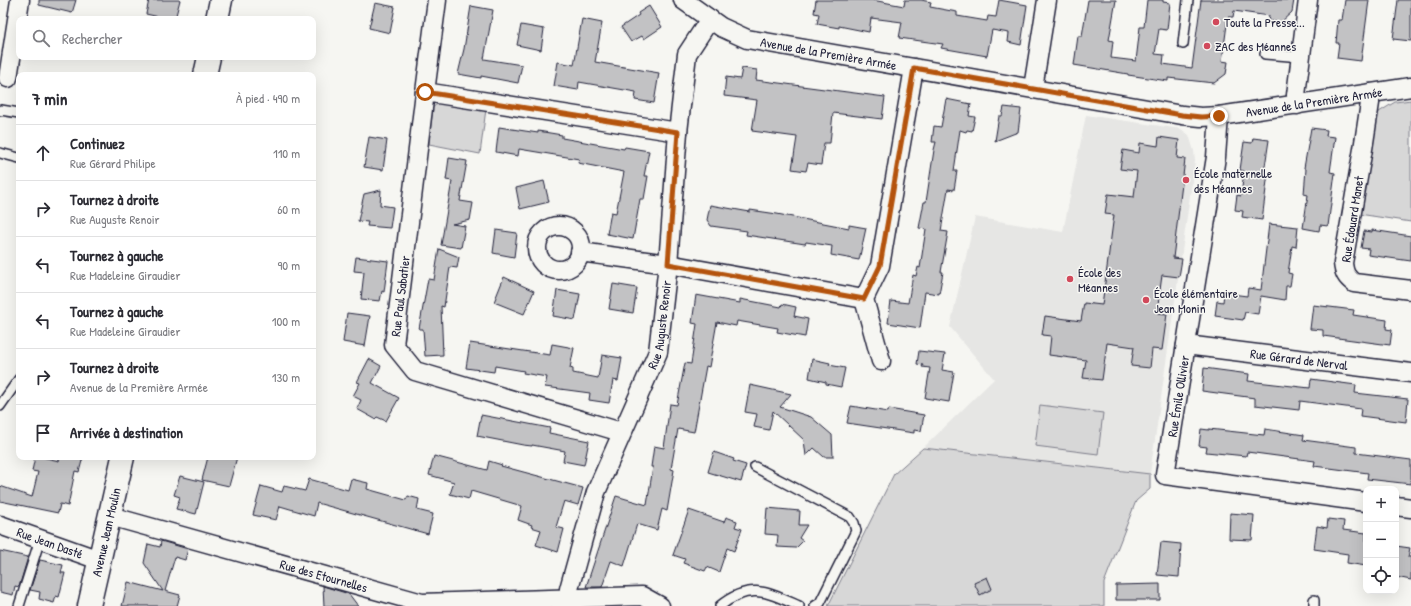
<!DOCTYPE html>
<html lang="fr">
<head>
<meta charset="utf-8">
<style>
	:root { --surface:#fff; --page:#f7f7f7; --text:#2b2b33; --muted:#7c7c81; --line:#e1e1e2 }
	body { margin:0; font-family:"Patrick Hand",sans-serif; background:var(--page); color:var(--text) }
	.controls { position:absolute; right:12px; bottom:12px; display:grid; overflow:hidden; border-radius:8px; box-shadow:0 4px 16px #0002 }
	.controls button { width:36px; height:36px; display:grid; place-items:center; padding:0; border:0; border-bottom:1px solid var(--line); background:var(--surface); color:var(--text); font:20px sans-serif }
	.stop { position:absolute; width:12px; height:12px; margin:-9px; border:3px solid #b45309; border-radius:50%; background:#fff }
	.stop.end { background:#b45309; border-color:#fff; box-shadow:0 1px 4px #0008 }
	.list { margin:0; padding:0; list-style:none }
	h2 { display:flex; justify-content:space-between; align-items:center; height:52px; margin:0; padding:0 16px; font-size:17px }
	h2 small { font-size:13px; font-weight:400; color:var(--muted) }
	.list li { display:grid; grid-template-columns:26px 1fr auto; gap:12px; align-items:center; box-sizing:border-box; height:56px; padding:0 16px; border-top:1px solid var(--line) }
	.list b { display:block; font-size:15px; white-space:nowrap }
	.list p { margin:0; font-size:13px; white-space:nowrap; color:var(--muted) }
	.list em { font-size:13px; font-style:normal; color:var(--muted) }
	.icon { flex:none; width:22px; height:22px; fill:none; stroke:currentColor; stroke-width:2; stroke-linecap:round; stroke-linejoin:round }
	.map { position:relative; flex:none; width:1411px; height:606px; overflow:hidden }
	.search { position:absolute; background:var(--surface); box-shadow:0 4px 16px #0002; left:16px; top:16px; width:300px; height:44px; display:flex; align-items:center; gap:10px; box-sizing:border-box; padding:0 14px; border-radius:8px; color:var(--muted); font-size:15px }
	.panel { position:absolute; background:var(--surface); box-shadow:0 4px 16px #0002; left:16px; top:72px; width:300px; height:388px; border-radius:8px }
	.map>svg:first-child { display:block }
	.built { fill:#e6e6e4 }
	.green { fill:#d7d7d7; stroke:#7c7c89 }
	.building { fill:#c2c2c4; stroke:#22223b }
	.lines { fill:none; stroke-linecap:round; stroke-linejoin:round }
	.service-casing { stroke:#22223b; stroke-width:12 }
	.minor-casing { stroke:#22223b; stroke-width:21 }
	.secondary-casing { stroke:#22223b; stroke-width:25 }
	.service { stroke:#f6f6f2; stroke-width:9 }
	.minor { stroke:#f6f6f2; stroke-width:18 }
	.secondary { stroke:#f6f6f2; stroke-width:22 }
	.route { stroke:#b45309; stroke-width:5 }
	.poi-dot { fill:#d1495b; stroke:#f6f6f2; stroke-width:1.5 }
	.labels { text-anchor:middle; stroke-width:3; stroke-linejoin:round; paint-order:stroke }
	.poi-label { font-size:13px; fill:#22223b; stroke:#f6f6f2; text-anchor:start }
	.street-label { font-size:13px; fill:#22223b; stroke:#f6f6f2 }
</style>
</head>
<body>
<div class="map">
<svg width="1411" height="606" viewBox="0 0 1411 606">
	<rect width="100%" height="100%" fill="#f6f6f2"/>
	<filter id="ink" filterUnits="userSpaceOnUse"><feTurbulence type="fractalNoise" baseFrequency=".025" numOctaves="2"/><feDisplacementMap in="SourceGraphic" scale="8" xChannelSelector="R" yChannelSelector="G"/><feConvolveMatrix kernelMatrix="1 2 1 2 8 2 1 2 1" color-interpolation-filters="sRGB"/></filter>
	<g filter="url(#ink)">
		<path class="built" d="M1086,115L1181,129L1189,135L1194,151L1195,161L1150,474L923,448L994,379L950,327L975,217L1063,232Z"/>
		<path class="green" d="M1411,100V222L1359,214L1363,162L1379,112L1395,102Z
			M442,101L486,109L480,154L429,144L433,107Z
			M1040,405L1103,413L1098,454L1035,446Z
			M923,448L1150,474V489L1136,501L1104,583V606H828L894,474Z"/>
		<path class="building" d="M39,0H76L72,13L39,5Z
			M149,0H180L175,19H168L146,14Z
			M816,0H872L904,6L905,0H921L931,2L930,7L957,12V16L987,21L988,16L996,17L999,0L1027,5L1021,45L1008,42L1009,33L992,30L987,56L941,48L943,44L899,38L902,22L871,18L869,32L839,26V28L817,24L819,14L814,13Z
			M1088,0H1116L1109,40L1113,41L1111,58L1136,61L1140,27H1144L1147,0H1163V2L1170,3L1167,30L1159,29L1155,54L1164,55L1163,64L1192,68L1201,0H1294L1292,12L1281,22L1268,21L1269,16L1234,11L1233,17H1228L1222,61L1228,62L1226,74L1214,83L1168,78V81L1128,75V74L1074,65L1078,36H1082Z
			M1345,0H1369L1361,61L1337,58L1339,43H1336L1338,20H1342Z
			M1398,0H1411V41L1393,39Z
			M375,3L395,7L390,33L369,28Z
			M471,6L493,10L484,59L522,65L518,83L481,76V78L458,74L464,49Z
			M649,6L662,27L644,39L642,36L631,42L621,27L639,15L638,13Z
			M582,19L602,23L595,62L659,73L654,103L635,100L636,92L579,82L578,90L554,86L558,62L574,65Z
			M521,25L544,29L541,50L517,45Z
			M742,68L757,70L756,80L885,97L882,119L833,113L830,143H824L821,165L808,163L806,171L792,169L797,137L752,131L757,100L724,96L726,77L740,79Z
			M946,99L971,104L969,116L975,117L972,131L967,130L966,132L960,130L954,171H957L954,190L948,189L941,231L948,232L941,272H943L939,294L925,292L920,328L888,323L891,301L908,303L913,275L916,276L918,267L920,268L926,229L919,228L924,202H926L934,150L936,142H932L934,126L941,127Z
			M1004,107L1021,109L1018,132L995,141L999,116H1002Z
			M499,127L538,133V131L562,135V138L624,149L625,147L649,151L644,176H648L644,199H640L633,239L607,234L611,212L616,213L624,172L578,163L579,159L519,149L518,156L496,152Z
			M1311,128L1327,130L1326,136L1335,137L1330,172L1335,173L1328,226L1320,225L1319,231L1303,228L1308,195L1304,194L1306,169L1304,168Z
			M369,137L387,140L383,170L364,167Z
			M1159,137L1179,140L1177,158L1185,159L1173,258L1182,259L1179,277L1162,275L1157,313L1167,314L1162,350L1152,349L1150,368L1131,366L1134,347L1107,343L1102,380L1083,378L1086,360L1049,355L1051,336L1042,335L1045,316L1081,321L1084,303L1102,305L1114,215L1105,214L1108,194L1134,197L1137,171L1120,169L1123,150L1139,153L1140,143L1158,146Z
			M1253,138L1269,140L1264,173H1268L1262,220L1242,217L1243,211L1235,210L1237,195L1241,196L1244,171L1240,170L1244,142L1252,143Z
			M449,158L467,161L460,201L473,203L470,220L452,224L465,226L461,248L441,245L452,181L446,180Z
			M544,181L549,202L520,209L516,188Z
			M381,190L380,205L393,207L390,228L367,226L368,222L358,221L364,194Z
			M710,205L750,212V210L777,214L849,228V225L866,228L859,260L831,255L832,246L806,242L805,244L746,235L747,231L711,226L707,220Z
			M1269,224L1298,227L1296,247L1292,246L1290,260L1288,273L1292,274L1290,286H1286L1285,300L1261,296L1258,314L1245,312L1243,320L1215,316L1217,301L1223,302L1224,293L1247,296L1248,288L1261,290Z
			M496,230L517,233L514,257L493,253Z
			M1372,230L1411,236V261L1368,255L1369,249L1361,248L1364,231L1372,232Z
			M439,249L459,257L457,268L450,267L444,307L441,306L443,355L425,356L423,329H419L428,279L434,280Z
			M356,257L388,261L384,292L382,291L380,301L361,299L364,272L354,271Z
			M504,277L534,291L524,314L494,302Z
			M613,284L637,288L633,313L609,309Z
			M557,290L580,294L575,320L553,316Z
			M696,295L740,303V299L781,307L782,304L796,307L794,316L808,319L805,337L777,332L778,328L737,321L736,326L717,322L709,367L706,366L694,432L678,429L671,469L674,470L667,511L662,509L657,530L637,524L624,566L611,561L602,587H586L616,496L647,505L653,467H651L654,446L664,448L670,404L677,405L685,363L691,364L697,324L692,323Z
			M1313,305L1354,310L1353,315L1387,320L1386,329L1392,330L1390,345L1323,336V330L1310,329Z
			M347,313L370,316L365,346L343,342Z
			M470,343L550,355L552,344L574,348L570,368L573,369V373L598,378L602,355L622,358L618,381L613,380L609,403L589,400L590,393L545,387L547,377L523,373L524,371L495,366L494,372L466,368Z
			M919,351L945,354L942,370L954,372L949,402L925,398L930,368L922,367L923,365L917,364Z
			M369,359L381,366L372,383L399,398L386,421L377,417L375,419L357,409L361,400L353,396L360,383L357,382Z
			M812,359L830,363L829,365L845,368L841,387L826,384V382L809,378Z
			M1204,368L1249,374L1248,381L1310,388L1311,379L1356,385L1355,393L1408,399L1406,422L1360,416L1361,409L1300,401L1299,410L1255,405V398L1202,391Z
			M750,385L791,394L780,407L811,417L832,435L833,457H824L814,448L806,456L804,440L773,411L769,430L754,427L757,414L745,412Z
			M851,406L888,412L889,409L924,415L921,431L914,430V433L847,423Z
			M481,415L550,428L549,433L589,441L584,465L563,461L565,451L532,445V446L523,445L477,436Z
			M1201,429L1209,430V429L1264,435L1265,429L1304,435L1303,440L1356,447V453L1411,460V484L1367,479L1368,473L1314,466L1315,461L1247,452L1246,456L1206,452L1207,447L1199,446Z
			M714,452L734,459L733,461L746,465L741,482L708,472Z
			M434,456L487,470L489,461L502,465L501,466L583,488L578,505L564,501L556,527L564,529L558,552L536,545L541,530L531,527L532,525L518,520L522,506L471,491L469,499L450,494L454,482L429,475Z
			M35,457H42L59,461L60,457H83L79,472L75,471L68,506L60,504L58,513L0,501V486L32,497L38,472L32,471Z
			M208,457H237L229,486L202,480Z
			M180,476L204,482L196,514L176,509L180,497L174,495Z
			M309,479L348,490L351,479L368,483L367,489L406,500L408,496L419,499L417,510L433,514L428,534L317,503L314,516L280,506L276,520L253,515L261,486L282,492L284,486L305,491Z
			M767,508L800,511L799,525H807L799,538L803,541L796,548L777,547L778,535L765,534Z
			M689,510L724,522L726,517L737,521L735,527L742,529L734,551L727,548L719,572L707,567L705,571L683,563L685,559L673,555Z
			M1230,513L1254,515L1252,540L1229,539Z
			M1328,519L1344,521L1343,530L1366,533V566L1347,563L1348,554L1314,549L1317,526L1327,528Z
			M161,541L188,549L185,560L175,557L165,591L180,595L177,606H122L128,582L163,591L144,563L148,544L160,547Z
			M1161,542L1181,544L1179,577L1157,575Z
			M1396,546L1410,548L1408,557H1411V580L1396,577Z
			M0,551L28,557L19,587L15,586L13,595L0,592Z
			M40,560L63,565L61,573H65L59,597L56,596L54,603L39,599L40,592L30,590Z
			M987,577L992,589L980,595L974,583Z
			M1160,584V600H1116V585Z
			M323,586L349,594L358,606H324Z"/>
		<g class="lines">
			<defs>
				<path id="service" d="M1183,44L1188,0
					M1265,54L1301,57
					M0,111L1,110L19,113
					M0,153L19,158
					M0,406L19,379
					M755,467L850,517L854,523L856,531L820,603L815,606
					M1314,600V606
					M19,606L40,539
					M720,606C750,582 767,592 799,606"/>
				<g id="minor">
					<path d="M437,0L425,92L394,345L415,371L621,432"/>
					<path id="s1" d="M683,0L721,27L747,39L1182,115L1201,117L1219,116L1411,87"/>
					<path d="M8,78L20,0"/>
					<path d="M1033,88L1047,0"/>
					<path d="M425,92L678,132"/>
					<path d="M1370,93V103L1363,149L1343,263C1344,273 1346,277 1354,283L1411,290"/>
					<path d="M1297,105L1296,95L1308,0"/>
					<path d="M1219,116L1216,157L1165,475L1366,502"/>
					<circle cx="559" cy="248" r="22"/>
					<path d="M580,252L668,264L864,299"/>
					<path id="s2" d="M1186,345L1411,373"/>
					<path d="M881,361L864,299L880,266L914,68"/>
					<path d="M1396,506L1411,508"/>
					<path id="s3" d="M110,516L422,603L642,596L660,606"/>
					<path id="s4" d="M0,525L99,560"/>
					<path id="s5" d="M570,598L569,589L596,492L658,352L668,264L678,132L687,54L710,19"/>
				</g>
				<g id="secondary">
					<path d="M217,19L221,0"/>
					<path d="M205,75L209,57"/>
					<path id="s6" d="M89,606L123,457"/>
				</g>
			</defs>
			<use href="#service" class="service-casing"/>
			<use href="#minor" class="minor-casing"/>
			<use href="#secondary" class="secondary-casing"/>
			<use href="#service" class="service"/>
			<use href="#minor" class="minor"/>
			<use href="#secondary" class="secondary"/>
		</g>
	</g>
	<g class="lines" filter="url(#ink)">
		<path class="route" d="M425,92L678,132L668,264L864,299L880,266L914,68L1182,115L1201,117L1219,116"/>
	</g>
	<g class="poi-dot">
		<circle cx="1216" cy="22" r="4"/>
		<circle cx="1207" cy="46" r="4"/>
		<circle cx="1186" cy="180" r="4"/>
		<circle cx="1070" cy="279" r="4"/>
		<circle cx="1146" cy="300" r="4"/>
	</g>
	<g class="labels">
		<g class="poi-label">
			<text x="1224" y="27">Toute la Presse...</text>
			<text x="1215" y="51">ZAC des Méannes</text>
			<text x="1194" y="178">École maternelle<tspan x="1194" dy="15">des Méannes</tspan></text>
			<text x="1078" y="277">École des<tspan x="1078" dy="15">Méannes</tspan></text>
			<text x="1154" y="298">École élémentaire<tspan x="1154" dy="15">Jean Monin</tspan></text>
		</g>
		<g class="street-label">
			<text dy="5" stroke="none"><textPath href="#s1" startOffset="158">Avenue de la Première Armée</textPath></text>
			<text dy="5" stroke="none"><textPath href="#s1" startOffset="650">Avenue de la Première Armée</textPath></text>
			<text transform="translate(1352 219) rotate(-81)" y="5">Rue Édouard Manet</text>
			<text transform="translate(400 296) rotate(-83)" y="5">Rue Paul Sabatier</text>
			<text dy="5" stroke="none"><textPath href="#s5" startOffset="290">Rue Auguste Renoir</textPath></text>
			<text dy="5" stroke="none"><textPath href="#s2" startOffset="114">Rue Gérard de Nerval</textPath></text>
			<text transform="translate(1178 396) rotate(-81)" y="5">Rue Émile Ollivier</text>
			<text dy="5" stroke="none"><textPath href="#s6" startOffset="76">Avenue Jean Moulin</textPath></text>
			<text dy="5" stroke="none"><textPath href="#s4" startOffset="53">Rue Jean Dasté</textPath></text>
			<text dy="5" stroke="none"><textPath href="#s3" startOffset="222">Rue des Etournelles</textPath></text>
		</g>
	</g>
</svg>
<div class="controls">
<button>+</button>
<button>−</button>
<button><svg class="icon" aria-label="locate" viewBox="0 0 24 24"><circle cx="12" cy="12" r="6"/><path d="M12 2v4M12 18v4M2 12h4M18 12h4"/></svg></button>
</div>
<div class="stop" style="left:425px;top:92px"></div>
<div class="stop end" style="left:1219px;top:116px"></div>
<div class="search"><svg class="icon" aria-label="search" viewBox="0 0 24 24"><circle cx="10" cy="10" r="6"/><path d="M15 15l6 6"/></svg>Rechercher</div>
<section class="panel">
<h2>7 min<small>À pied · 490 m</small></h2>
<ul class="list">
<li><svg class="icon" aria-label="ahead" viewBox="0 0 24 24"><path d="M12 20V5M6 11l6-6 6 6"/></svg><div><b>Continuez</b><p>Rue Gérard Philipe</p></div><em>110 m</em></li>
<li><svg class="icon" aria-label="right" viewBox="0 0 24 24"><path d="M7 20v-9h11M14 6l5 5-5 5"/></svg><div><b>Tournez à droite</b><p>Rue Auguste Renoir</p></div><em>60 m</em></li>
<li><svg class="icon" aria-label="left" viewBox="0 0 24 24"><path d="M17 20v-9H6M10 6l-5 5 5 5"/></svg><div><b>Tournez à gauche</b><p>Rue Madeleine Giraudier</p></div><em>90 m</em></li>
<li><svg class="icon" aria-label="left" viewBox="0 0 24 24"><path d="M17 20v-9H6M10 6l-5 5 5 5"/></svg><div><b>Tournez à gauche</b><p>Rue Madeleine Giraudier</p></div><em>100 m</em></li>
<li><svg class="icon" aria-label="right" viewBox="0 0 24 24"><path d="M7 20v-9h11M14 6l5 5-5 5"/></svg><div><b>Tournez à droite</b><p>Avenue de la Première Armée</p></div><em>130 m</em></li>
<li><svg class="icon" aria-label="arrive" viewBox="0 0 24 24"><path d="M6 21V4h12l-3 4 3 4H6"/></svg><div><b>Arrivée à destination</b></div></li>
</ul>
</section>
</div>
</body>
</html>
